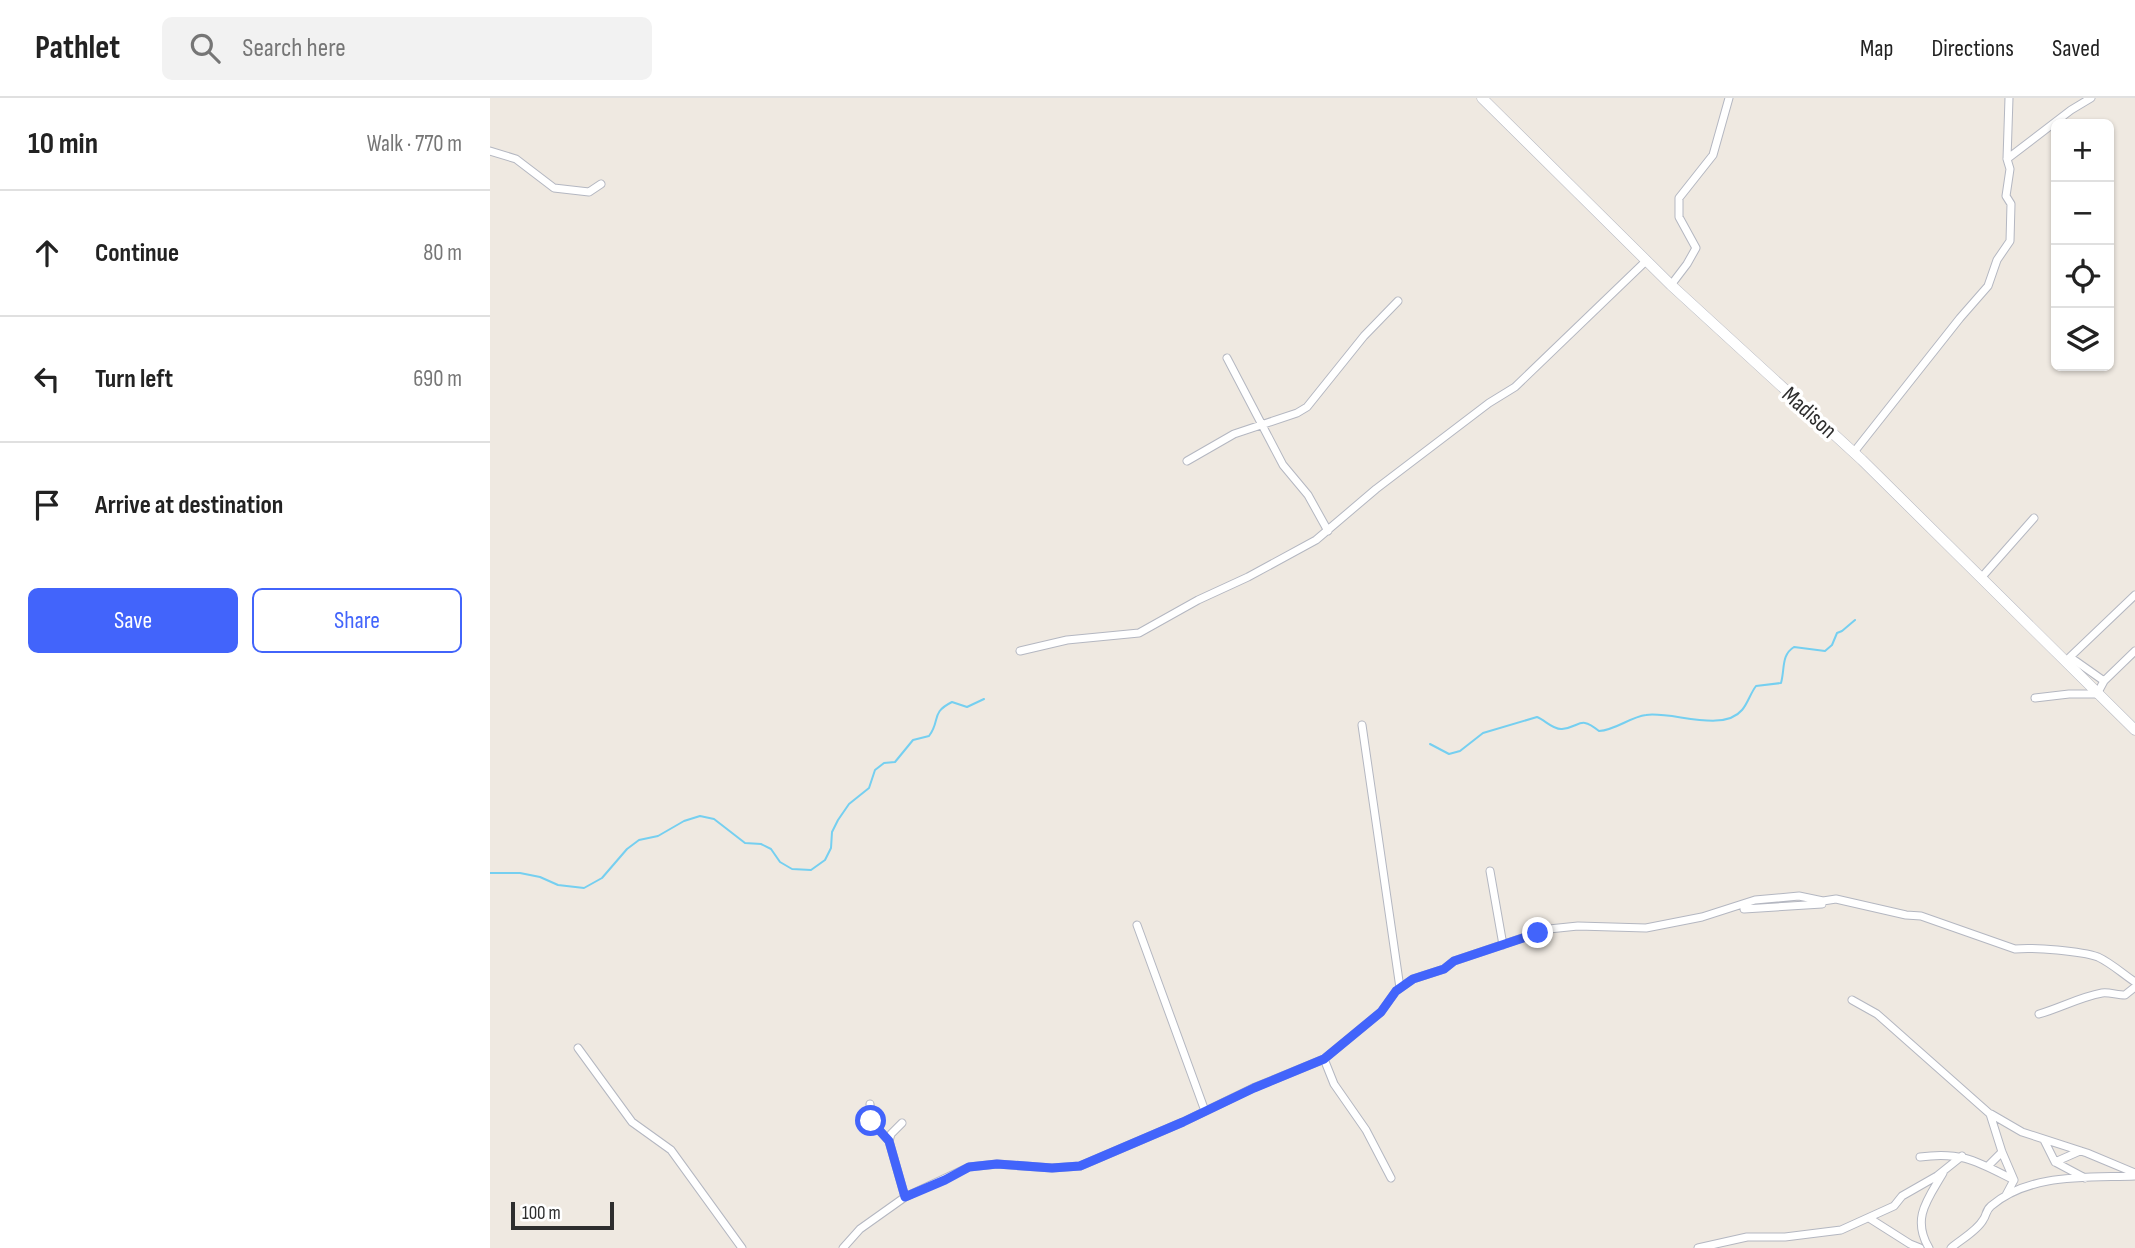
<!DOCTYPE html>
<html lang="en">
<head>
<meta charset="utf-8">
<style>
	:root { --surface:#fff; --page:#f2f2f2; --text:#222; --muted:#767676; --line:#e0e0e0; --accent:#4264fb }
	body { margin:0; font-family:"Sofia Sans Condensed",sans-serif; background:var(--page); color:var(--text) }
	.controls { position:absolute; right:21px; top:21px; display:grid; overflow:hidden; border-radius:10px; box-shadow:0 2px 5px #0004 }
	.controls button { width:63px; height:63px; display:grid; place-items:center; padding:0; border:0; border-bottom:2px solid var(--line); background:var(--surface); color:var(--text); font:35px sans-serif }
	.scale { position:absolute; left:21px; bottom:18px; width:103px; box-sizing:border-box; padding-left:7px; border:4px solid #2e2e2e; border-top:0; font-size:19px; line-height:24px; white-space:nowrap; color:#2e2e2e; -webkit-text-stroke:5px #fff; paint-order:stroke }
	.stop { position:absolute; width:21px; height:21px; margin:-16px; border:5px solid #4264fb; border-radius:50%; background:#fff }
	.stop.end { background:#4264fb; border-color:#fff; box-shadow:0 2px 7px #0008 }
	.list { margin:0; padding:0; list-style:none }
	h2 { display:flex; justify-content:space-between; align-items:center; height:91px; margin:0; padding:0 28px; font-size:30px }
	h2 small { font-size:23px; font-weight:400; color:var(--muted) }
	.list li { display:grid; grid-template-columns:46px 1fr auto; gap:21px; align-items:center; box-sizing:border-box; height:126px; padding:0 28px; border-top:2px solid var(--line) }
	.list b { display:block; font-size:26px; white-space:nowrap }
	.list em { font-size:23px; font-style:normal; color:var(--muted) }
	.actions { display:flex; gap:14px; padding:21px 28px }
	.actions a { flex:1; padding:16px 0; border:2px solid var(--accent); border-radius:10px; text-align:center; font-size:24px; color:var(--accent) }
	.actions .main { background:var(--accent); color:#fff }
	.icon { flex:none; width:38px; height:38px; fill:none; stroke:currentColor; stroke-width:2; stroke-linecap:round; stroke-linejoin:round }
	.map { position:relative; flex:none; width:1645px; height:1150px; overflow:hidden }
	header { display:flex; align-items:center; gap:42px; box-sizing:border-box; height:98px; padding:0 35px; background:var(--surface); border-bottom:2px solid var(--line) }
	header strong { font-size:33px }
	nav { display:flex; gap:38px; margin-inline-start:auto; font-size:24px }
	.search { width:490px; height:63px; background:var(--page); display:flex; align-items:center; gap:18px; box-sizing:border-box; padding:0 24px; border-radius:10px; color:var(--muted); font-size:26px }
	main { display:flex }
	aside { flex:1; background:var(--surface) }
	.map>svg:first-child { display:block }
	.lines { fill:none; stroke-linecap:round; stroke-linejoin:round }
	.stream { stroke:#75cff0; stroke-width:2 }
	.street-casing { stroke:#b4b7c1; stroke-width:9 }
	.secondary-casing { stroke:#b4b7c1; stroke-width:11 }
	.street { stroke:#fff; stroke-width:7 }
	.secondary { stroke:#fff; stroke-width:10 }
	.route { stroke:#4264fb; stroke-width:9 }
	.labels { text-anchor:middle; stroke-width:7; stroke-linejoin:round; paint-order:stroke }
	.street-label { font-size:23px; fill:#2e2e2e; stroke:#fff }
</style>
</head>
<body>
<header>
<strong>Pathlet</strong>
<div class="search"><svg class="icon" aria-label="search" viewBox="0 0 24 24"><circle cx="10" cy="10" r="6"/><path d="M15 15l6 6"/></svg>Search here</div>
<nav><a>Map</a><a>Directions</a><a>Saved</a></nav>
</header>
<main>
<aside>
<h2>10 min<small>Walk · 770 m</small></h2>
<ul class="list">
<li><svg class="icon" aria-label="ahead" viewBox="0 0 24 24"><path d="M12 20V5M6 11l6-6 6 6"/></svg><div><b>Continue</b></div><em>80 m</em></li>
<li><svg class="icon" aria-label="left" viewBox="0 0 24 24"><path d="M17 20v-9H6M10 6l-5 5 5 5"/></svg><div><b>Turn left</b></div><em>690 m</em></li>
<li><svg class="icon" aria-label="arrive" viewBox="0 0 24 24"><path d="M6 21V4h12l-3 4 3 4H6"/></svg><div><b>Arrive at destination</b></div></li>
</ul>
<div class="actions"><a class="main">Save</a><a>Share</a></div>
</aside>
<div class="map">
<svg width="1645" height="1150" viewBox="0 0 1645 1150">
	<rect width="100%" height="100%" fill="#efe9e1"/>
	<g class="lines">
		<path class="stream" d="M940,646L959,656L970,653L993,635L1047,619C1055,622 1063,632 1072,631C1091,629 1089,617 1109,633C1126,632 1140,619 1156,617C1182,613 1233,635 1252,612C1258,605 1260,596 1266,588L1291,585C1295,571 1291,557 1304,549L1335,553L1342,547L1347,535L1352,533L1365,522
			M0,775H30L50,779L68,787L94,790L112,780L137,751L149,742L168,738L194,723L210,718L224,721L255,745L271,746L281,751L290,764L302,771L321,772L335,762L341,750L342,734L348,722L359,706L379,690L385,672L394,665L405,664L423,642L439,638C451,622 440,615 462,604L477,609L494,601"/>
		<defs>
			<path id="street" d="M0,53L26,61L64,90L99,94L111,86
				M1517,61L1581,12L1601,0
				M1181,187L1197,166L1206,150L1189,119V100L1223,57L1239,0
				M737,260L793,367L818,397L838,433
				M1364,354L1470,220L1498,188L1507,162L1520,143L1521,106L1516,98L1520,71L1517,61L1519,0
				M697,363L744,336L807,315L817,309L874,238L908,203
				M1491,480L1544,420
				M530,553L577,542L649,535L708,502L758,479L826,442L886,391L999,305L1025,289L1157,162
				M1614,583L1580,559L1645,497
				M1545,600L1579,596H1607L1614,583L1645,553
				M872,627L910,890
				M1000,773L1013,847
				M1254,811L1332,806
				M647,827L715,1013
				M1362,902L1387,916L1500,1016L1512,1054L1524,1082
				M1549,916C1570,910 1590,899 1612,895C1619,894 1627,897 1635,897L1645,889
				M88,950L142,1024L181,1052L252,1150
				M834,961L844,986L876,1032L901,1080
				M380,1006L381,1023L399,1043L415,1099
				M1501,1016L1532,1034L1597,1055L1645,1075
				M1554,1042L1565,1064L1595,1080
				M399,1043L401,1036L412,1025
				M1430,1059C1472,1053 1488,1064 1524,1082L1516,1097
				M1565,1064L1590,1053
				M1498,1068L1512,1054
				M1379,1120L1420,1146L1430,1150
				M353,1150L370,1131L415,1099L479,1069L507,1066L562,1070L590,1068L693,1024L763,990L834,961L891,914L906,893L923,881L954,871L964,863L1059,831L1088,828L1156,830L1212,819L1265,802L1309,798L1333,803L1346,801L1416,817L1431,818L1525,851C1544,849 1591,853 1608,859C1621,865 1633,876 1645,884
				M1208,1150L1257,1139H1295L1351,1132L1404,1108L1412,1098L1447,1078L1472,1058
				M1439,1150C1421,1120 1438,1101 1453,1075
				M1461,1150C1470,1142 1487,1133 1493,1122C1497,1117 1495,1113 1501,1108C1540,1075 1596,1080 1645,1078"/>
			<path id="secondary" d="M992,0L1181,187L1372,362L1645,632"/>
		</defs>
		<use href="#street" class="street-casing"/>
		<use href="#secondary" class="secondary-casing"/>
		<use href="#street" class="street"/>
		<use href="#secondary" class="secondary"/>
	</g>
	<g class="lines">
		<path class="route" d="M381,1023L399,1043L415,1099L455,1082L479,1069L507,1066L562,1070L590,1068L693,1024L764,990L834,961L891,914L906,893L923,881L954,871L964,863L1048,835"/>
	</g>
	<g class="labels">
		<g class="street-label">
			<text transform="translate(1320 314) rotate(42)" y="8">Madison</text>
		</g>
	</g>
</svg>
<div class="controls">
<button>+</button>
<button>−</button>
<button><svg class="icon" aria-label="locate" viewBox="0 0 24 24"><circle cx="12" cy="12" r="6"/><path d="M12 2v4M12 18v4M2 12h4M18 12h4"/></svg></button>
<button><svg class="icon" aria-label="layers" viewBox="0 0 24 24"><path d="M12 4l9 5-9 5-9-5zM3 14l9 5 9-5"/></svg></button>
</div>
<div class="scale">100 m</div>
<div class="stop" style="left:381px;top:1023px"></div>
<div class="stop end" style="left:1048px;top:835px"></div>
</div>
</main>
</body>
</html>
